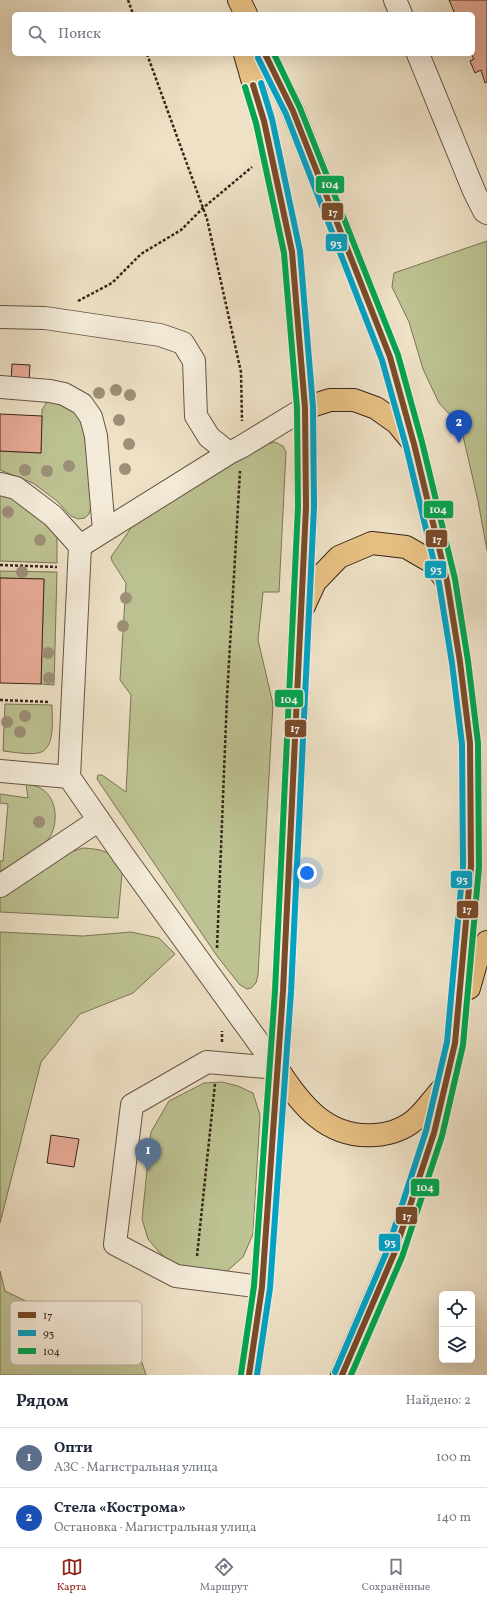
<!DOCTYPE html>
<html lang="ru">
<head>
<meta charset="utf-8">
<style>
	:root { --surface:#fff; --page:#f6f6f7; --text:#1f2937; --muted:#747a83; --line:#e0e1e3; --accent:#8f2418 }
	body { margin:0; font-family:Vollkorn,serif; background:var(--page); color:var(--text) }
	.controls { position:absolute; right:12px; bottom:12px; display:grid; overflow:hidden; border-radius:6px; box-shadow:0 4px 16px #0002 }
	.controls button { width:36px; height:36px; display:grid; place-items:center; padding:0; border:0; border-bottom:1px solid var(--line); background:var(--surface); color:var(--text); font:20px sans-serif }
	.you { position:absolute; left:307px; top:873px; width:14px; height:14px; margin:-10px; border:3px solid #fff; border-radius:50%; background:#1a73e8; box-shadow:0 0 0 6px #1a73e833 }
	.badge { display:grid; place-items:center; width:26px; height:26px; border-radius:50%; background:var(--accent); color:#fff; font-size:13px; font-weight:700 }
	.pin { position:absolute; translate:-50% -33px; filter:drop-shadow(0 1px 2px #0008) }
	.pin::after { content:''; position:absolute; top:21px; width:14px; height:12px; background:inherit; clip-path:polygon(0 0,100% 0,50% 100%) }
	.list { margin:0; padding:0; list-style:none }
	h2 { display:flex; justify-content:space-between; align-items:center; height:52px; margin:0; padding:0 16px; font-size:17px }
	h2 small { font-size:13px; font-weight:400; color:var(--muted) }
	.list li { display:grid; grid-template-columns:26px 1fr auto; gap:12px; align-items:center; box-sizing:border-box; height:60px; padding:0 16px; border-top:1px solid var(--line) }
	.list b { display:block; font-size:15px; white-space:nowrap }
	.list p { margin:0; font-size:13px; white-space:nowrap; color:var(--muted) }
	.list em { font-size:13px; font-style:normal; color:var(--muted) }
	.icon { flex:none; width:22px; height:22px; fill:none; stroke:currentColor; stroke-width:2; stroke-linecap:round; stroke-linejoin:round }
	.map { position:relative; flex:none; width:487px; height:1375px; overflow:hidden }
	.search { position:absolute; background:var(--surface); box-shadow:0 4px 16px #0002; left:12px; right:12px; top:12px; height:44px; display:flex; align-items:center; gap:10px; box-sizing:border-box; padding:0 14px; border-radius:6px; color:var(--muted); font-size:15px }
	.sheet { height:172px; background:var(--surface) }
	nav { display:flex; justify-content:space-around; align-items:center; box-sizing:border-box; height:56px; border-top:1px solid var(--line); background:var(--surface); font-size:11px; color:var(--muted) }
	nav a { display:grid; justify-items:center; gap:2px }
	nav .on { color:var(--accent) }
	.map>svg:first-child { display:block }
	.green { fill:#bdc292; stroke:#7c7456 }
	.building { fill:#e9ac98; stroke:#3a251a }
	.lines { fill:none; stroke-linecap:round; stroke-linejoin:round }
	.minor-casing { stroke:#675445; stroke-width:24 }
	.highway-casing { stroke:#3a251a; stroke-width:24 }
	.path { stroke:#3a251a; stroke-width:2.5; stroke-dasharray:3 2; stroke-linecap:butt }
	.minor { stroke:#f4ecda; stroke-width:22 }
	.highway { stroke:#e7c083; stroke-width:22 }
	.bus-1-casing { stroke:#f4ecda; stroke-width:9 }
	.bus-2-casing { stroke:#f4ecda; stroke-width:9 }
	.bus-3-casing { stroke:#f4ecda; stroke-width:9 }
	.bus-1 { stroke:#7a4b2a; stroke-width:6 }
	.bus-2 { stroke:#03a2c5; stroke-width:6 }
	.bus-3 { stroke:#00a651; stroke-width:6 }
	.tree { fill:#9d8f78 }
	.key { fill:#f4ecda; stroke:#bcb0a0; stroke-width:1 }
	.key-label { font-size:11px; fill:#3a251a }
	.line-badge { stroke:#f4ecda; stroke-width:1.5 }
	.badge-label { font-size:11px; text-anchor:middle; font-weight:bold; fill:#fff }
</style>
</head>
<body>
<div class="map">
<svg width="487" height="1375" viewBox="0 0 487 1375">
	<rect width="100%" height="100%" fill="#eee1c6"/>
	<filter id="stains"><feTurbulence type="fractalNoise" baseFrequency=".005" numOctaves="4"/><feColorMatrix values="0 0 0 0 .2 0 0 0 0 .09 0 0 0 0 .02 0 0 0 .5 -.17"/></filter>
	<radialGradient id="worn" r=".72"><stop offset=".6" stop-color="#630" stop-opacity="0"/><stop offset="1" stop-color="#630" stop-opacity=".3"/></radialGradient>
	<path class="green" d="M487,241V550L478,501L461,427L439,403L423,369L409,322L392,287L394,273Z
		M48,400L74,408L83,424L87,441L91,506L89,514L85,518L78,519L71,516L57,501L33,483L0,470V451L41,453L42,410Z
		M275,442L283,446L286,452L279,592H263L258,640L273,704L258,975L256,983L251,988L247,989L240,985L217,956L97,779L98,775H102L126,792L131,695L120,680L126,583L112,561L111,557L140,515L263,445Z
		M0,487L14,492L55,532L57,539V563L0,561Z
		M0,571L57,572L54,685L41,684L44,579L0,578Z
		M5,704L52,705C52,719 56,750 38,753C29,755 13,752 3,751Z
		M26,784C30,785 35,785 38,787C58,795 60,826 47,841C42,847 9,867 0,871V861H3L8,804L0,803V794L28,798Z
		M83,848C101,849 108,851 123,863L118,918L0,912V892L64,854Z
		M0,932L83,936L131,932L159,938L175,954L133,993L80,1014L41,1062L0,1223Z
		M222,1082L238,1086L253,1093L260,1115L253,1234L243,1257L226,1272L211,1276L173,1264L159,1252L148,1239L142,1219L151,1132L169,1101L204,1083Z
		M0,1271L5,1291L42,1309L118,1328L134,1338L146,1375H0Z"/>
	<path class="building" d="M449,0H487V82L485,83L481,70L475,73L470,61L474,59L471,54H473V14H455Z
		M12,364L30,365L29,382H11Z
		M0,414L42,416L41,453L0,451Z
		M0,578L44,579L41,684L0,683Z
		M51,1135L79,1139L74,1167L47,1163Z"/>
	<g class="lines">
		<defs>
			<path id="minor" d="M395,0L401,14
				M418,54L474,191L484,211L487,213
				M0,317L45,318L160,335L183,343L194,361L196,416L209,437L229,453
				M0,387L50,391L64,394L82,404L91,417L96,436L104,531
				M0,484L16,488L53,516L80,546L69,777L123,855L277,1068
				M80,546L229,453L241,447L305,408
				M0,771L69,777
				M0,886L99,820
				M262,1287L176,1276L115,1244L132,1105L207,1062L277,1068"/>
			<path id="highway" d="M239,0L246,14
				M245,54L264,121L292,252L305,408L306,507L283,991L262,1287L249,1375
				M265,54L293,111L390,357L414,444L447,581L460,662L470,743L471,866L455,1043L434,1133L394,1254L342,1375
				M305,408L330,400H354L376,408L397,423L411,440
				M304,606L315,582L339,557L372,543L406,547L432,562L446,580
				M469,988L476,963L487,942
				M277,1068C300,1104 327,1139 375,1135C391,1134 407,1128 419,1116C427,1108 435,1097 443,1088"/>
		</defs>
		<use href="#minor" class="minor-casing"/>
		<use href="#highway" class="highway-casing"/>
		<path class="path" d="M128,0L133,14
			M147,54L207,219L241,372L242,421
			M78,301L112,283L141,254L181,230L203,208L252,167
			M0,565L57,567
			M0,700L50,702
			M217,948L227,697L240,471
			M222,1042V1031
			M197,1256L215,1084"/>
		<use href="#minor" class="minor"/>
		<use href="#highway" class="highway"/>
		<defs>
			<path id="bus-1" d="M265,54L293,111L390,357L414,444L447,581L460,662L470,743L471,866L455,1043L434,1133L394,1254L342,1375
				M249,1375L262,1287L283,991L306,507L305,408L292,252L264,121L253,85"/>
			<path id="bus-2" d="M258,58L286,114L382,360L406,446L439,583L452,663L462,744L463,866L447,1042L426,1131L387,1251L335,1372
				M257,1375L270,1288L291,992L314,507L313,407L300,251L272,119L261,83"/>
			<path id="bus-3" d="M274,54L300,108L398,355L422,442L455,579L468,661L478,743L479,867L463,1045L442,1136L402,1257L351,1375
				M241,1374L254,1286L275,991L298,507L297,408L284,253L256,123L245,87"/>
		</defs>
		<use href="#bus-1" class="bus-1-casing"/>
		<use href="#bus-2" class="bus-2-casing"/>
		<use href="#bus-3" class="bus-3-casing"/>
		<use href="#bus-1" class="bus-1"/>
		<use href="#bus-2" class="bus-2"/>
		<use href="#bus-3" class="bus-3"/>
	</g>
	<g class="tree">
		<circle cx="116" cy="390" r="6"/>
		<circle cx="99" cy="393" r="6"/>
		<circle cx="130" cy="395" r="6"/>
		<circle cx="119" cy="420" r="6"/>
		<circle cx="129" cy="444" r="6"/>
		<circle cx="69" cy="466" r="6"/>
		<circle cx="125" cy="469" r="6"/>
		<circle cx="25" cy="470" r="6"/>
		<circle cx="47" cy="471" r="6"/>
		<circle cx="8" cy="512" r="6"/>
		<circle cx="40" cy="540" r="6"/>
		<circle cx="22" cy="572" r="6"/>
		<circle cx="126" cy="598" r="6"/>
		<circle cx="123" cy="626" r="6"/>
		<circle cx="48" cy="653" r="6"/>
		<circle cx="49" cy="678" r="6"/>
		<circle cx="25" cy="716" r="6"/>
		<circle cx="7" cy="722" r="6"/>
		<circle cx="20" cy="732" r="6"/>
		<circle cx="39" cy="822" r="6"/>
	</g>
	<rect x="10" y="1301" width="132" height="64" rx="6" class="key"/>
	<rect x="18" y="1312" width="18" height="6" fill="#7a4b2a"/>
	<rect x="18" y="1330" width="18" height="6" fill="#03a2c5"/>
	<rect x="18" y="1348" width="18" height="6" fill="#00a651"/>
	<g class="key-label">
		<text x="43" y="1319">17</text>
		<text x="43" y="1337">93</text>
		<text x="43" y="1355">104</text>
	</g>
	<g class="line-badge">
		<rect x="315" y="175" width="30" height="19" rx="4" fill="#00a651"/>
		<rect x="321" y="202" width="23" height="19" rx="4" fill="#7a4b2a"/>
		<rect x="325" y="233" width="23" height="19" rx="4" fill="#03a2c5"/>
		<rect x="423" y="500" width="31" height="19" rx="4" fill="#00a651"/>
		<rect x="425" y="529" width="23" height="19" rx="4" fill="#7a4b2a"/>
		<rect x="424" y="560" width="23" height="19" rx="4" fill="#03a2c5"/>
		<rect x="274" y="689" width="30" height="19" rx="4" fill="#00a651"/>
		<rect x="284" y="719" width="23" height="19" rx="4" fill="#7a4b2a"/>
		<rect x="450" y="870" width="23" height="19" rx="4" fill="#03a2c5"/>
		<rect x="456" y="900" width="23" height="19" rx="4" fill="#7a4b2a"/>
		<rect x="410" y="1178" width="30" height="19" rx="4" fill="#00a651"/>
		<rect x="395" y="1206" width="23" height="19" rx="4" fill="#7a4b2a"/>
		<rect x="378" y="1233" width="23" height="19" rx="4" fill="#03a2c5"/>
	</g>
	<g class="badge-label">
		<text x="330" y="188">104</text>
		<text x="333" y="216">17</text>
		<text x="336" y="247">93</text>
		<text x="438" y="513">104</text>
		<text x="437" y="543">17</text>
		<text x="436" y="573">93</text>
		<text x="289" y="703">104</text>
		<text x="295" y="732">17</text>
		<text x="462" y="883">93</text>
		<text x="467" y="913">17</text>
		<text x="425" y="1191">104</text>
		<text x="407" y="1220">17</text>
		<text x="390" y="1246">93</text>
	</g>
	<rect width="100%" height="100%" filter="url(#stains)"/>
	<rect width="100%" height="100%" fill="url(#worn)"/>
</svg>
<div class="controls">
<button><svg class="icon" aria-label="locate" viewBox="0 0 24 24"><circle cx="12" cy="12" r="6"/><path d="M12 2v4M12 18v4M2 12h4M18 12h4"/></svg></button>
<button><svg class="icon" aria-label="layers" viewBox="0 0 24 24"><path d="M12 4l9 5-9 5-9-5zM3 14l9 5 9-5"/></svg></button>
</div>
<div class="you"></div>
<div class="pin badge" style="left:148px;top:1171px;background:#5c6f8a">1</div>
<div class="pin badge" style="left:459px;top:443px;background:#1a4fb4">2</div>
<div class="search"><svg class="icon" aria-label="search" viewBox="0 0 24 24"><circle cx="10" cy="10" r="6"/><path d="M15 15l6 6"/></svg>Поиск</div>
</div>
<section class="sheet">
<h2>Рядом<small>Найдено: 2</small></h2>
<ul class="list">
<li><span class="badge" style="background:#5c6f8a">1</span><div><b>Опти</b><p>АЗС · Магистральная улица</p></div><em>100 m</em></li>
<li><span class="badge" style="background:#1a4fb4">2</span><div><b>Стела «Кострома»</b><p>Остановка · Магистральная улица</p></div><em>140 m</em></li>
</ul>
</section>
<nav>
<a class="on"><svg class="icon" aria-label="map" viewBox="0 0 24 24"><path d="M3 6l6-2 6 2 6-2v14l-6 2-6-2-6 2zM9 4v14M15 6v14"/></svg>Карта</a>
<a><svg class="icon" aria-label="directions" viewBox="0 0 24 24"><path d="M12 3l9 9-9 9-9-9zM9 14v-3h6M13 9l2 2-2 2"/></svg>Маршрут</a>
<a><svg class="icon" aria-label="saved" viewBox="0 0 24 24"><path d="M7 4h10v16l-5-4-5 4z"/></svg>Сохранённые</a>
</nav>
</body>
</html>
